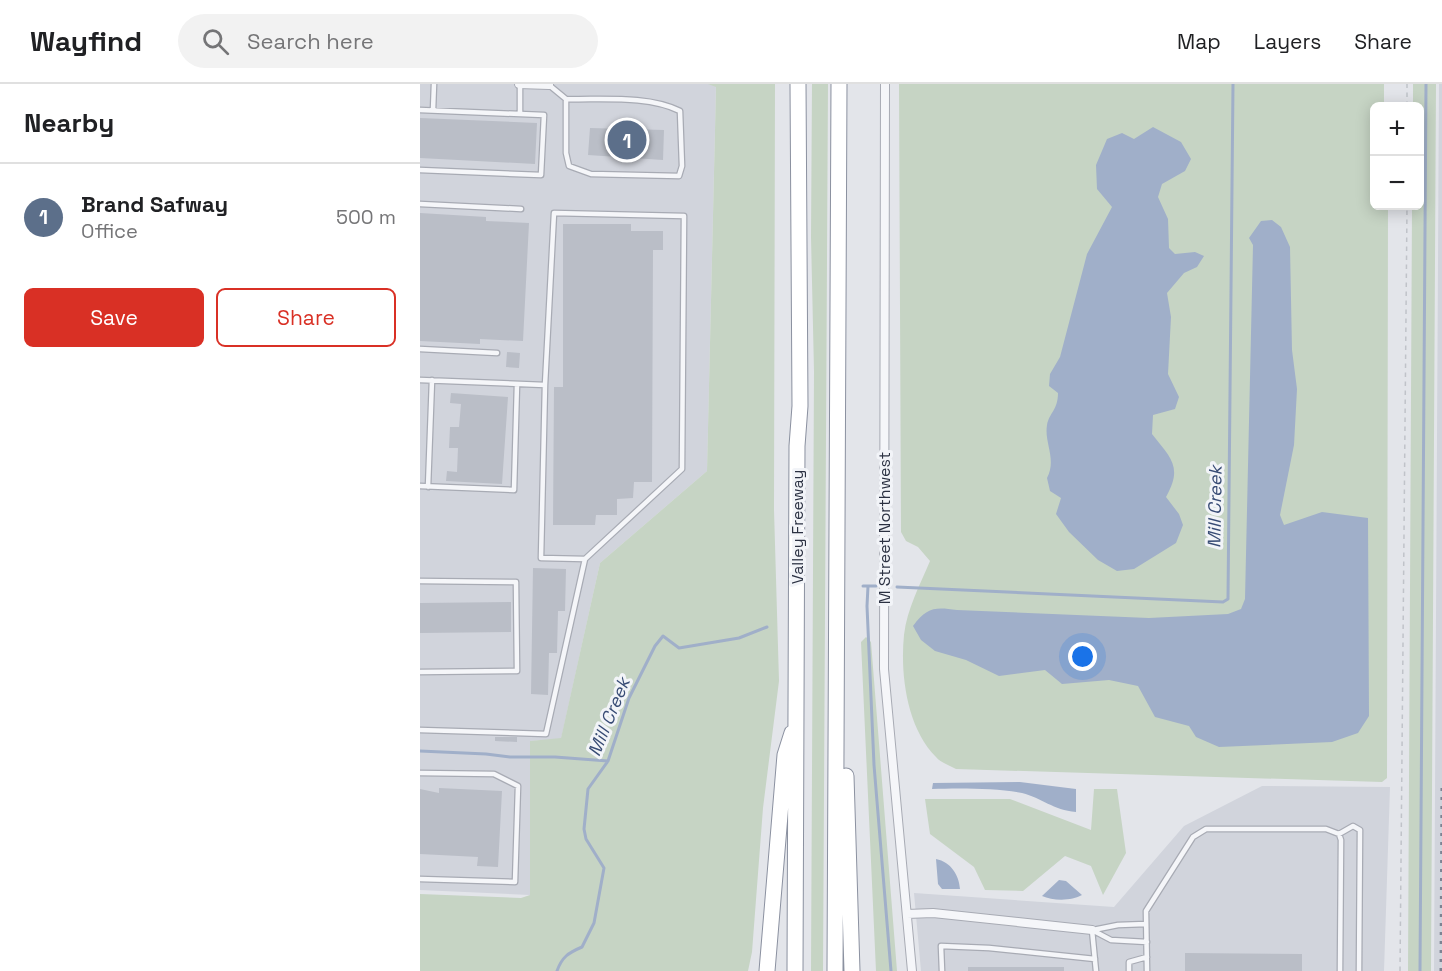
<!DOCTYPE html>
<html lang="en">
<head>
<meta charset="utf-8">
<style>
	:root { --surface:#fff; --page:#f2f2f2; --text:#202124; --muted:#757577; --line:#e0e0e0; --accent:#d93025 }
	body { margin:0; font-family:"Space Grotesk",sans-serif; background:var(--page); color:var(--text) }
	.controls { position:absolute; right:18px; top:18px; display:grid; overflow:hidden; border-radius:9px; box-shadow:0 3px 15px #0003 }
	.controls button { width:54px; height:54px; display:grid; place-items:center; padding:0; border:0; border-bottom:2px solid var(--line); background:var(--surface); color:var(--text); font:30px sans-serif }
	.you { position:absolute; left:663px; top:573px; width:21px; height:21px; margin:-15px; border:4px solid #fff; border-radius:50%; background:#1a73e8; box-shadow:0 0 0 9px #1a73e833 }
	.badge { display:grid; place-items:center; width:39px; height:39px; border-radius:50%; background:var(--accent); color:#fff; font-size:20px; font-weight:700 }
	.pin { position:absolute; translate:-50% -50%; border:3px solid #fff; box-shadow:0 2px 6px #0006 }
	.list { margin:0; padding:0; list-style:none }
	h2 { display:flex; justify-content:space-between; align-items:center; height:78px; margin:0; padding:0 24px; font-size:26px }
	h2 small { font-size:20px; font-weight:400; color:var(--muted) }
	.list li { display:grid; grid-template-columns:39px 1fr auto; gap:18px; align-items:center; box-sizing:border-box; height:108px; padding:0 24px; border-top:2px solid var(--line) }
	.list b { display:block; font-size:22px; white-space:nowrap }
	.list p { margin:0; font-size:20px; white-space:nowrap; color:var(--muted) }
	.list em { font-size:20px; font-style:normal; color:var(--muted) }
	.actions { display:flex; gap:12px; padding:18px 24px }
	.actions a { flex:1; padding:14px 0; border:2px solid var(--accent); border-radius:9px; text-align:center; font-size:21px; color:var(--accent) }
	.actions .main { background:var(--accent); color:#fff }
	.icon { flex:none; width:33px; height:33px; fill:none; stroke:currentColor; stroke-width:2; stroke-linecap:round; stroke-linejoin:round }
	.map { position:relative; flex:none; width:1022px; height:887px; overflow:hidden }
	header { display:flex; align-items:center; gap:36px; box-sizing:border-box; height:84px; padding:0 30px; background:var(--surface); border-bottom:2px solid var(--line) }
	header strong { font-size:28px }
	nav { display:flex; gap:33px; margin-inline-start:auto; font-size:21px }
	.search { width:420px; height:54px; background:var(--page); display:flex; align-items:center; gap:15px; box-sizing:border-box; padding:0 21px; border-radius:33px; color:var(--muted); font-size:22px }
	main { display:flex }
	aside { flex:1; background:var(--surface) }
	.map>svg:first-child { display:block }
	.built { fill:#d1d4dc }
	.green { fill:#c6d4c4 }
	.water { fill:#a0afc9 }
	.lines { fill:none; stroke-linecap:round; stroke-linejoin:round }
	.stream { stroke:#a0afc9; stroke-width:3 }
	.building { fill:#babec7 }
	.lane-casing { stroke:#a8abb4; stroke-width:7 }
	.street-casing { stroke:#a8abb4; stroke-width:10 }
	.highway-casing { stroke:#8b91a0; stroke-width:17 }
	.path { stroke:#c0c3c9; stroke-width:1.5; stroke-dasharray:4.5 4.5; stroke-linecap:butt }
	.lane { stroke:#f5f6f9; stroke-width:4.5 }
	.street { stroke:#f5f6f9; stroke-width:8 }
	.highway { stroke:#fff; stroke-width:15 }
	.rail { stroke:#7d8393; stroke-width:3; stroke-dasharray:3 6; stroke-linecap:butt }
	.labels { text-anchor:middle; stroke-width:6; stroke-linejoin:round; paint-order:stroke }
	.street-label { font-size:16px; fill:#2b3142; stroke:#f2f4f8 }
	.water-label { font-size:18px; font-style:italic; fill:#374b74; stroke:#f2f4f8 }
</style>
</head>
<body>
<header>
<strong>Wayfind</strong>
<div class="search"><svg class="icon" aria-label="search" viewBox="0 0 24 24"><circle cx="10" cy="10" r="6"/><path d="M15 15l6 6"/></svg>Search here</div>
<nav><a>Map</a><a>Layers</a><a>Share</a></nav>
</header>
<main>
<aside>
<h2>Nearby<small></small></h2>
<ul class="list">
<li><span class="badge" style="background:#5c6f8a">1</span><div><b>Brand Safway</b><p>Office</p></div><em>500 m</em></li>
</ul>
<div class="actions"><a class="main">Save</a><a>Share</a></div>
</aside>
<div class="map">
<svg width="1022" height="887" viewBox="0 0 1022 887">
	<rect width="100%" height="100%" fill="#e3e5ea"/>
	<path class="built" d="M0,0H296L287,387L180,479L141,655L110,657V811L0,806Z
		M1019,0H1022V887H1014Z
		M842,702L970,703L964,887H501L494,809L694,823L764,742Z"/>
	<path class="green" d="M288,0H355L354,426L359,597L343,724L332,868L328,887H0V810L101,814L110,811V657L141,654L180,479L287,387L296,3Z
		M392,0H408L403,887H391L394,287L391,153Z
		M479,0H964V22H954V122H968L967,694L962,698L536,685C529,681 521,679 516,673C487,644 480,591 484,551C487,525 500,501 510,477L498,463L486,457L481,448Z
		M993,0H1016L1011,887H988L992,122H1000V22H993Z
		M446,553L451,558L477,887H456L441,558Z
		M674,705H697L706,769L683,811L671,782L645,772L603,807L565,806L554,783L510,750L505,715H590L671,746Z"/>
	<path class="water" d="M733,43L761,58L771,75L765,87L742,100L738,113L748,135L749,164L755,170L775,168L784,172L777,183L764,189L747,209L751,233L748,290L759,313L755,325L733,331L732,350C751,374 763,383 746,413L759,430L763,441L756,459L714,485L697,487L678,476L649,448L636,430L641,414L630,407L627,394C637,375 624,359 627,341C629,329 638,326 638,309L629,302L630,290L640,273L667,170L692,123L677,105L676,81L687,55L702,49L714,55Z
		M852,136L861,143L870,163L872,266L877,305L874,361L860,431L864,441L902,428L948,434L949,632L938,649L912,658L799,663L776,653L769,642L735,633L718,602L689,596L642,600L625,586L579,592L546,576L515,567L501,556L493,542C507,523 515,523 537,526L729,534L808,530L821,525L825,515L833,161L829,154L841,137Z
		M600,698L656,705V728C633,726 622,714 602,709C578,704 538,704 512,705L513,699Z
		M516,775C531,778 539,791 540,805H522L518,800Z
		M639,796L646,797L662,811C652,817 633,817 622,812Z"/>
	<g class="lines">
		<path class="stream" d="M443,502H456
			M448,502L447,522L454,681L471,887
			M477,503L803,518L808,515L813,0
			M0,667L66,670L90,673H135L188,677
			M137,887C142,873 148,869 162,863L174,839L184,784L166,755L164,745L168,705L188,677L209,614L235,562L243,552L259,564L319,554L347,543
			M1000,887L1006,0"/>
	</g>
	<path class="building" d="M0,34L117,39L115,80L0,74Z
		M170,44L244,46L243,76L168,71Z
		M0,129L66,133V137L109,139L103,257L60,255V260L0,257Z
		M143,140H211V147H243V166H233L232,398H214L213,414L197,415V431H176L175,441H133L134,303H143Z
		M87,268L100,269L99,284L86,283Z
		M31,309L88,313L82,400L26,397L27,387L37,388L38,364H29L30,343H39L41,320L30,319Z
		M113,484L146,485L145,527H138L137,569H129L128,611L111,610Z
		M91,518V548L0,549V519Z
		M75,653H97V658L75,657Z
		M19,704L82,707L78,783L57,782L58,773L0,770V705L19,709Z
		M765,869L882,870V887H765Z
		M548,883H644V887H548Z"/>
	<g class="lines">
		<defs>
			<path id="lane" d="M130,0L129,1L146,15V69L149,82L171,90L259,92L262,82L260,27C228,11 181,16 146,15
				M0,26L124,31L121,91L0,86
				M13,26L14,0
				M100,30V0
				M0,120L101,125
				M134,129L264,132L262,385L165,475L121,474L125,301Z
				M0,265L77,269
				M0,296L125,301
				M0,402L94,406L97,300
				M8,403L12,296
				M0,497L96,498L97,587L0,588
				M0,646L126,650L165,475
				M0,689L74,690L98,702L95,798L0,795
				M919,750L933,742L940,746L939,887
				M672,846L691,856L727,858
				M672,846L676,887
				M673,846L698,841L726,840
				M522,887L521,862L569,864L675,875
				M709,887V878L727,873
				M727,887L726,827L773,753L786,745H906L919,750L921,756L920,887"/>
			<path id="street" d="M99,0L129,1
				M465,0L464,585L492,887
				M487,830L513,829L672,846"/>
			<path id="highway" d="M426,692L432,887
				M347,887L365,671L372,649
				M375,887L377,362L380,322L378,0
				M415,887L419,0"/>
		</defs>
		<use href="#lane" class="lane-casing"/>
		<use href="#street" class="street-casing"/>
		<use href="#highway" class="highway-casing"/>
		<path class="path" d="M987,22V0
			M980,887L987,122"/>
		<use href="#lane" class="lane"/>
		<use href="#street" class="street"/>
		<use href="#highway" class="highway"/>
		<path class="rail" d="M1021,887L1022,701"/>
	</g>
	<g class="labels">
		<g class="street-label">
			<text transform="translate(377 443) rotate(-90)" y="6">Valley Freeway</text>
			<text transform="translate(464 444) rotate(-90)" y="6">M Street Northwest</text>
		</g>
		<g class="water-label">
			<text transform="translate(795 423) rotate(-89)" y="6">Mill Creek</text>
			<text transform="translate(189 633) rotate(-68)" y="6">Mill Creek</text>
		</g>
	</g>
</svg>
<div class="controls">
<button>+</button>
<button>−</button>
</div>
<div class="you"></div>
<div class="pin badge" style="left:207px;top:56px;background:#5c6f8a">1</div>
</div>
</main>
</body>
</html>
